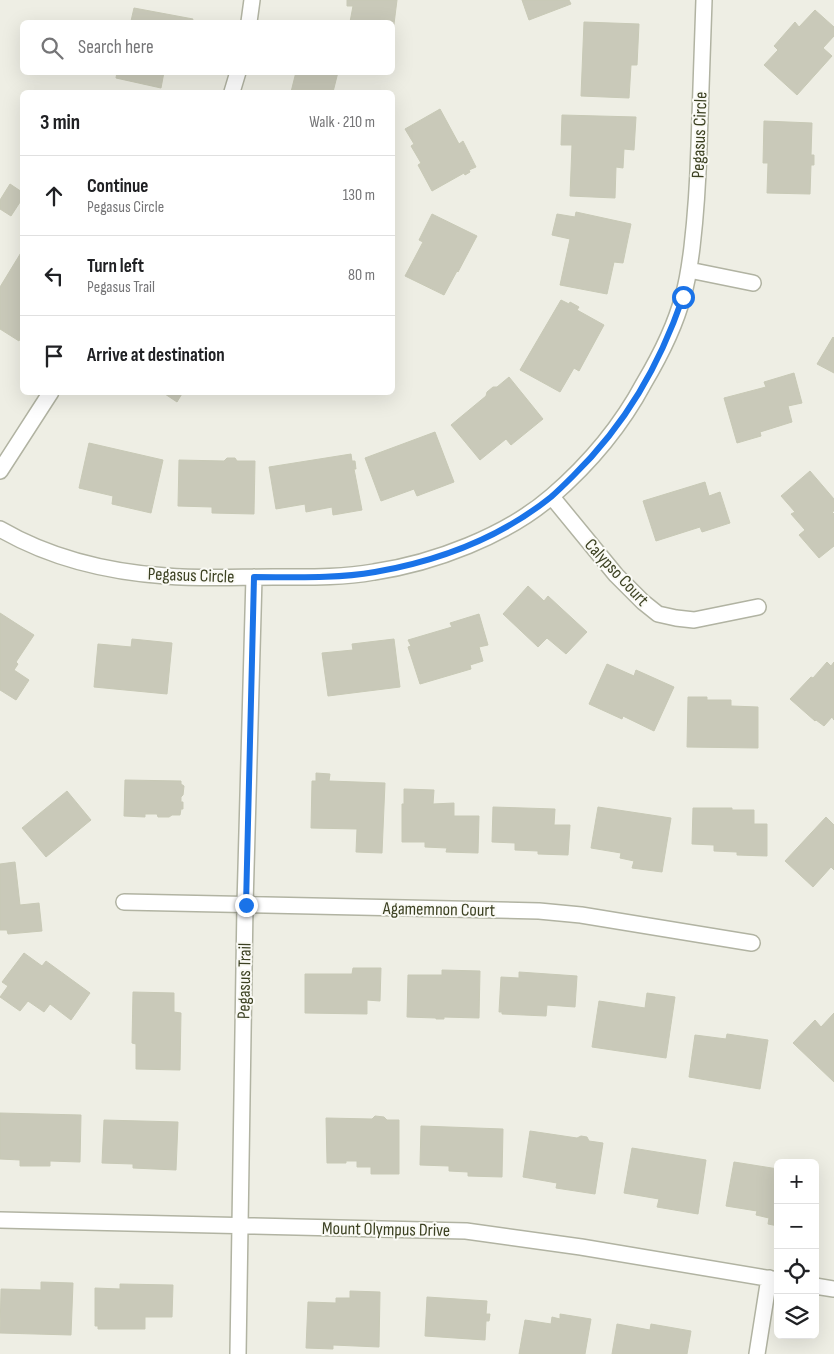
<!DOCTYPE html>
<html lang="en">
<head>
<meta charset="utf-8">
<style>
	:root { --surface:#fff; --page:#f6f6f6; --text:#202124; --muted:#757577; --line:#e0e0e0 }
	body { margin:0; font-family:"Sofia Sans Condensed",sans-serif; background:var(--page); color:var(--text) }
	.controls { position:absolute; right:15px; bottom:15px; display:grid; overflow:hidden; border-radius:8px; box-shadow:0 5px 20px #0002 }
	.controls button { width:45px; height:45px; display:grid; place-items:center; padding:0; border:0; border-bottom:1px solid var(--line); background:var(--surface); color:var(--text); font:25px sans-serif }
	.stop { position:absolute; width:15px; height:15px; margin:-11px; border:4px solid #1a73e8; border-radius:50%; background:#fff }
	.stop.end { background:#1a73e8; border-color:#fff; box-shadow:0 1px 5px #0008 }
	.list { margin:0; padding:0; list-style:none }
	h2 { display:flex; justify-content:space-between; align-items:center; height:65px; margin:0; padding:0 20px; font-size:21px }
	h2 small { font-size:16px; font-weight:400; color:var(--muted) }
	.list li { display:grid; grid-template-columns:32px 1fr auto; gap:15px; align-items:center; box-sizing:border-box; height:80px; padding:0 20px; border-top:1px solid var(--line) }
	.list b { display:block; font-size:19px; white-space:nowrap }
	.list p { margin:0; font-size:16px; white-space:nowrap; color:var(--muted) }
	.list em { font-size:16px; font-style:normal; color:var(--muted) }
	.icon { flex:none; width:28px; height:28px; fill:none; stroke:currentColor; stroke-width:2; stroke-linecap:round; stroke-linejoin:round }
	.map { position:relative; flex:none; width:834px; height:1354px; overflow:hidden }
	.search { position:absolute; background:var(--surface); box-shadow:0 5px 20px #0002; left:20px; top:20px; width:375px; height:55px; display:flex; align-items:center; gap:12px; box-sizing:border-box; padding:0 18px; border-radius:8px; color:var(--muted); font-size:19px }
	.panel { position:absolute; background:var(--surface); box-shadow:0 5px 20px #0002; left:20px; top:90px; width:375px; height:305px; border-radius:8px }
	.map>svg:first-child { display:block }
	.building { fill:#c9c9b9; stroke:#c8c9b6 }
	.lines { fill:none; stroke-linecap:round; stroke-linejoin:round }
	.minor-casing { stroke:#b1b3a2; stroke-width:18 }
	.minor { stroke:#fff; stroke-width:15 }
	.route { stroke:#1a73e8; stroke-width:6 }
	.labels { text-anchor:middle; stroke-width:4; stroke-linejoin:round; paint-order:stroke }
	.street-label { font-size:18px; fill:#3c4122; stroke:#fafaf5 }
</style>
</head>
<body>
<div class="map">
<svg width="834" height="1354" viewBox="0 0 834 1354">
	<rect width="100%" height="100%" fill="#eeeee4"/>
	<path class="building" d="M347,0H397L393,32L392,22H350L353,6H347Z
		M522,0H569L571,4L529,20Z
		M134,8L193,19L192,22H129L131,21Z
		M815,10L834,27V36L823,48L832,56L797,95L764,65L778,50L774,46L795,22L799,27Z
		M584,22L639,24L637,65H631L629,98L581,96Z
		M117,72H164L161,88L116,78Z
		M296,72H338L333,92H291Z
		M440,109L459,144L463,141L476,167L469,170L470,172L465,175L464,173L432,191L418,165L421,163L411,146L414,144L405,129Z
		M562,115L636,117L634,150L624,149L623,168L616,167L615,198L570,196L572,145H561Z
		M764,121L812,123L811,155H814V165H811L810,194L767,193L768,163H763Z
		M10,184L22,192V199L11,216L0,209V200Z
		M576,212L631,224L623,263L614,262L607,294L560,285L570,239L552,235L557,214L575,217Z
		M432,214L477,236L458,272L457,271L444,295L405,276L423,242L419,240Z
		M22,251V334L19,341L0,329V287Z
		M561,300L569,304L570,302L579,307L577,310L604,325L579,371L574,368L560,392L520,370Z
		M833,337L834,338V373L817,364Z
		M794,373L802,403L788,406L792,422L760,432L761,436L737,443L724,398L766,387L764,382Z
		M509,377L543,419L511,445L506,439L480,460L451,425L486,396L487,392L493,387H497Z
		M162,392H183L177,402Z
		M435,432L454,482L417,496L414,489L381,501L365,458Z
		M89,443L163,460L151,513L112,504L113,496L79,488Z
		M351,454L352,461H355L356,469H354L362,510L333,515L332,507L306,512L305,504L276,509L269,467Z
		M227,458H235L237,461H255L254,514L212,513V507L178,506L179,460L224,461Z
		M810,471L834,499V511L832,512L834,514V546L819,558L799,535L805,530L791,514L795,512L781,496Z
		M705,482L709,496L720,492L730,523L702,532L700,527L656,541L643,501Z
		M528,586L544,601L548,596L587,632L566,654L547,638L538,647L503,614Z
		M0,613L34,635L16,662L18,664L14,670L29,680L16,700L0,690Z
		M479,614L488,645L479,647L483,661L470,665L471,669L420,684L408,647L411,646L408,640L452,627L450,623Z
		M132,639L172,643L167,694L94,687L98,644L131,647Z
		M394,639L400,687L328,696L322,653L353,650L352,644Z
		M827,662L831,666L834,662V720L832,717L824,726L816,720L815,721L790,699L811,677L813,678Z
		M607,664L634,676L636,670L674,687L654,731L623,716L622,719L589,704Z
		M688,697H707V700H731V706L758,707V748L687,747Z
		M316,773L330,774L329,781L385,783L382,853L356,852L357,829L311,828L312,781H316Z
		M125,780L181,781V784L184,786L183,795L181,797V802H183V809H181L180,815H172L169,817H158L157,814H145V817L124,816Z
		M404,789L434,790L433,804L454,803V816H479L478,853L446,852L447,848L425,847V842H402V804H404Z
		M67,791L91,820L46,857L22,828Z
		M493,807L555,809L554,825H570L568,855L538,854V851L515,850V843L492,842Z
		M598,807L671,818L662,872L632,868L634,861L620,858L621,853L591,848Z
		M693,808H732V810H754V824H767V856L737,855V852L714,851V845L692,844Z
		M826,817L834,825V870L831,867L813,887L785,861Z
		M15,862L20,905L39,903L42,931L8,934L7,930H0V864Z
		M24,953L42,966L46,961L90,993L71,1020L50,1004L44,1012L28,1001L20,1011L0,997L8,986L2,982Z
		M353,968H381L380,1001L367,1000V1014L305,1013V974H352Z
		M442,970L480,971L479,1018L444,1017V1019H436V1018L407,1017L408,975H442Z
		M519,972L577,976L575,1007L547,1005L546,1016L502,1014V1012H499L501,977L519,978Z
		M133,992L174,993V1012L181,1013L180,1070L136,1069V1044L132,1043Z
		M647,993L675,997L666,1058L592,1047L599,1001L645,1008Z
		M834,1013V1082L793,1043L815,1020L821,1027Z
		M727,1034L768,1040L760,1089L689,1077L695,1035L726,1039Z
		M0,1113L81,1115L80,1162L50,1161V1166H20V1160L0,1159Z
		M375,1116L384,1117L387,1120H399V1174H371V1167H357V1161H346V1163H327L326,1118L372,1119Z
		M104,1120L178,1122L176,1170L133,1168V1164L102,1163Z
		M421,1126L503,1129L502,1177L468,1176V1172L449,1171V1166L420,1165Z
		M530,1131L577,1138L581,1136L587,1137L589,1141L603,1143L595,1194L556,1188L557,1183L523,1177Z
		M632,1148L706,1160L698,1214L657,1207L659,1199L624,1193Z
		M734,1162L778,1169V1226L768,1224L769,1218L756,1215L757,1211L726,1206Z
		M41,1282L73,1283L71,1335L0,1333L1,1289L41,1290Z
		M120,1284L173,1285L172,1317H145V1329H98V1326H95V1288L120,1289Z
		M350,1291L380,1292L379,1347L333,1345V1349L306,1348L308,1302L336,1303V1298H350Z
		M427,1297L487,1301L486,1314H490L489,1321H486L485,1340L425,1336Z
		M560,1314L591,1319L585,1354H519L525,1320L551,1324L552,1317L560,1319Z
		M617,1324L650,1330L651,1324L691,1331L687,1354H612Z"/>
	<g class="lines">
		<defs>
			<path id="minor" d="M249,22L252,0
				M232,92L238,72
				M689,270L753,283
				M0,471L51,392
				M552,497L616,575L643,602L658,614L676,618L694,620L758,607
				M0,529C50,558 109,572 166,576C201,579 238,577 273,577C307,577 340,578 374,572C434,563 506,536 552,496C589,464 621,426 644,383C660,356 675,327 683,296C688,280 690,263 692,247C696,213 698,180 699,146C701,97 702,49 704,0
				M124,902L539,911L581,915L752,943
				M0,1220L466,1231L581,1247L778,1280
				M815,1286L834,1289
				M238,1354L245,905L254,577
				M757,1354L769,1278"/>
		</defs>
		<use href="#minor" class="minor-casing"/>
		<use href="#minor" class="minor"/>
	</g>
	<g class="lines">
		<path class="route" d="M246,905L254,577C294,577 335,579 375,572C438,561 501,537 551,497C559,490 566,483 573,476C626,424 659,366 683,297"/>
	</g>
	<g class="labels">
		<g class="street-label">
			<text transform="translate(699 135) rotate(-88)" y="6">Pegasus Circle</text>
			<text transform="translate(617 572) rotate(47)" y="6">Calypso Court</text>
			<text transform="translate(191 575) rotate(2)" y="6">Pegasus Circle</text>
			<text transform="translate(439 909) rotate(1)" y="6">Agamemnon Court</text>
			<text transform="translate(244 981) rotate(-89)" y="6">Pegasus Trail</text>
			<text transform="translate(386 1229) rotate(1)" y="6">Mount Olympus Drive</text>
		</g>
	</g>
</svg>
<div class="controls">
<button>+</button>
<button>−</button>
<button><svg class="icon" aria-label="locate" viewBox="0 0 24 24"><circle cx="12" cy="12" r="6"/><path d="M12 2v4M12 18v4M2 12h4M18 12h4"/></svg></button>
<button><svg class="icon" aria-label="layers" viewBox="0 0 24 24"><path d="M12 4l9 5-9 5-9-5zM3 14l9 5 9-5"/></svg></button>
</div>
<div class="stop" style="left:683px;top:297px"></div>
<div class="stop end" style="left:246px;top:905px"></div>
<div class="search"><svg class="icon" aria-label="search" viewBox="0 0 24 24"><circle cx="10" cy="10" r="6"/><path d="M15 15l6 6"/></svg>Search here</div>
<section class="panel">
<h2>3 min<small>Walk · 210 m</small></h2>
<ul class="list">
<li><svg class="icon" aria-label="ahead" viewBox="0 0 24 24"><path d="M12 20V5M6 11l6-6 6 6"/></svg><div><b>Continue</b><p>Pegasus Circle</p></div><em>130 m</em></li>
<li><svg class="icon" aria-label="left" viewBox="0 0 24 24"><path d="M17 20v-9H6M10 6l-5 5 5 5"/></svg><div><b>Turn left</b><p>Pegasus Trail</p></div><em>80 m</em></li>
<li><svg class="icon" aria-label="arrive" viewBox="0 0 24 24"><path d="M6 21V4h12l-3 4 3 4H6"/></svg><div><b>Arrive at destination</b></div></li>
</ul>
</section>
</div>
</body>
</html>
